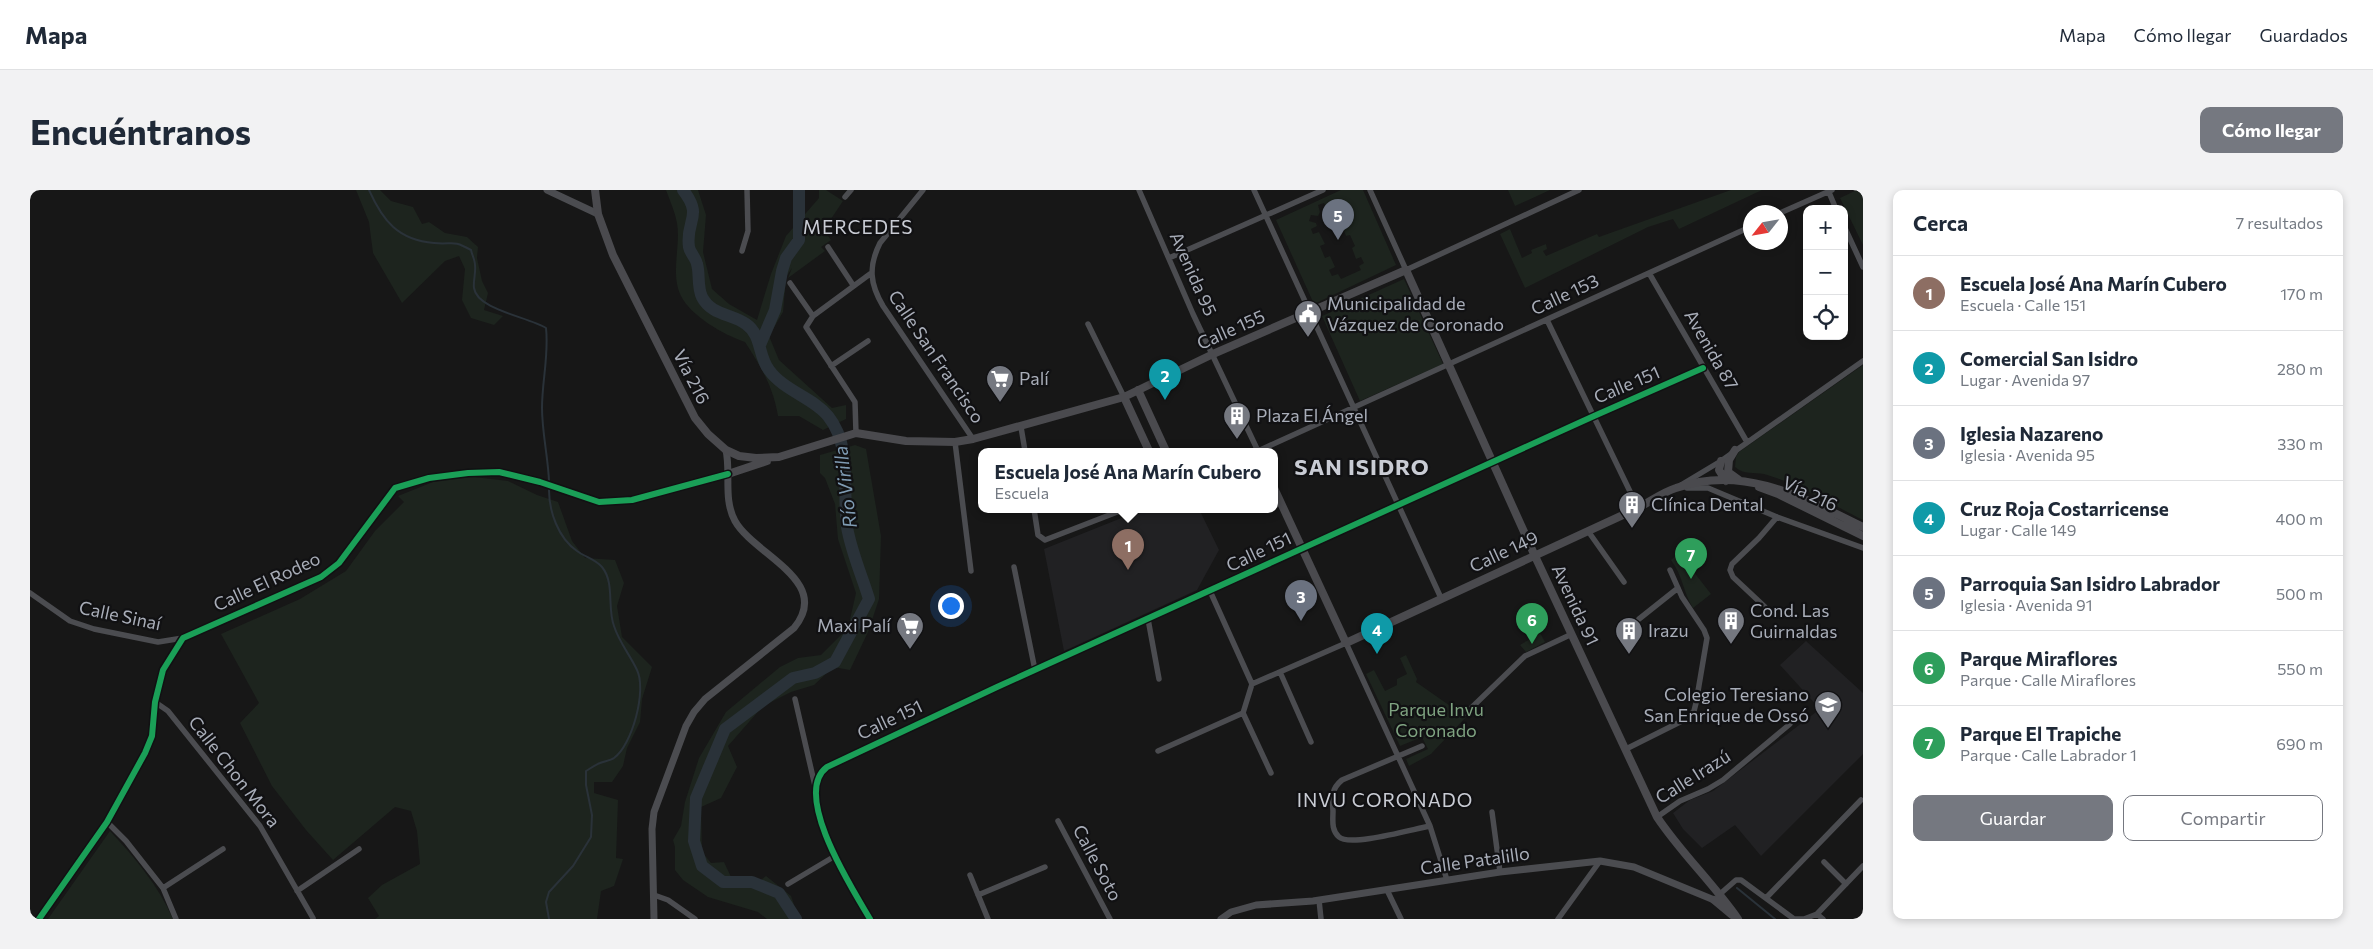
<!DOCTYPE html>
<html lang="es">
<head>
<meta charset="utf-8">
<style>
	:root { --surface:#fff; --page:#f2f2f3; --text:#1f2937; --muted:#747a83; --line:#e0e1e3; --accent:#757880 }
	body { margin:0; font-family:Commissioner,sans-serif; background:var(--page); color:var(--text) }
	.controls { position:absolute; right:15px; top:15px; display:grid; overflow:hidden; border-radius:10px; box-shadow:0 2px 8px #0003 }
	.controls button { width:45px; height:45px; display:grid; place-items:center; padding:0; border:0; border-bottom:1px solid var(--line); background:var(--surface); color:var(--text); font:25px sans-serif }
	.compass { position:absolute; left:1713px; top:15px; width:45px; height:45px; border-radius:50%; background:var(--surface); box-shadow:0 2px 8px #0003; rotate:239deg }
	.you { position:absolute; left:920px; top:415px; width:18px; height:18px; margin:-12px; border:4px solid #fff; border-radius:50%; background:#1a73e8; box-shadow:0 0 0 8px #1a73e833 }
	.badge { display:grid; place-items:center; width:32px; height:32px; border-radius:50%; background:var(--accent); color:#fff; font-size:16px; font-weight:700 }
	.pin { position:absolute; translate:-50% -41px; filter:drop-shadow(0 1px 2px #0008) }
	.pin::after { content:''; position:absolute; top:26px; width:18px; height:15px; background:inherit; clip-path:polygon(0 0,100% 0,50% 100%) }
	.popup { position:absolute; left:948px; top:258px; width:300px; height:65px; box-sizing:border-box; display:grid; place-content:center; border-radius:10px; background:var(--surface); filter:drop-shadow(0 1px 4px #0005); font-size:16px; white-space:nowrap; color:var(--muted) }
	.popup b { font-size:19px; color:var(--text) }
	.popup::after { content:''; position:absolute; left:50%; top:100%; margin-left:-10px; border:10px solid transparent; border-top-color:var(--surface) }
	.list { margin:0; padding:0; list-style:none }
	h2 { display:flex; justify-content:space-between; align-items:center; height:65px; margin:0; padding:0 20px; font-size:21px }
	h2 small { font-size:16px; font-weight:400; color:var(--muted) }
	.list li { display:grid; grid-template-columns:32px 1fr auto; gap:15px; align-items:center; box-sizing:border-box; height:75px; padding:0 20px; border-top:1px solid var(--line) }
	.list b { display:block; font-size:19px; white-space:nowrap }
	.list p { margin:0; font-size:16px; white-space:nowrap; color:var(--muted) }
	.list em { font-size:16px; font-style:normal; color:var(--muted) }
	.actions { display:flex; gap:10px; padding:15px 20px }
	.actions a { flex:1; padding:11px 0; border:1px solid var(--accent); border-radius:10px; text-align:center; font-size:18px; color:var(--accent) }
	.actions .main { background:var(--accent); color:#fff }
	.icon { flex:none; width:28px; height:28px; fill:none; stroke:currentColor; stroke-width:2; stroke-linecap:round; stroke-linejoin:round }
	.map { position:relative; flex:none; width:1833px; height:729px; overflow:hidden; border-radius:10px }
	header { display:flex; align-items:center; gap:30px; box-sizing:border-box; height:70px; padding:0 25px; background:var(--surface); border-bottom:1px solid var(--line) }
	header strong { font-size:24px }
	nav { display:flex; gap:28px; margin-inline-start:auto; font-size:18px }
	.intro { display:flex; align-items:center; justify-content:space-between; box-sizing:border-box; height:120px; padding:0 30px }
	h1 { margin:0; font-size:35px }
	.button { padding:12px 22px; border-radius:10px; background:var(--accent); color:#fff; font-size:18px; font-weight:700 }
	main { display:flex; gap:30px; padding:0 30px }
	aside { flex:1; background:var(--surface); border-radius:10px; box-shadow:0 2px 8px #0003 }
	.map>svg:first-child { display:block }
	.built { fill:#212123 }
	.green { fill:#1d241e; fill-rule:evenodd }
	.lines { fill:none; stroke-linecap:round; stroke-linejoin:round }
	.stream { stroke:#2a3239; stroke-width:2 }
	.river { stroke:#2a3239; stroke-width:12 }
	.minor { stroke:#4b4c50; stroke-width:5.5 }
	.tertiary { stroke:#4b4c50; stroke-width:7 }
	.secondary { stroke:#4a4a4e; stroke-width:8 }
	.cycleway-casing { stroke:#111113; stroke-width:9 }
	.cycleway { stroke:#1a9f57; stroke-width:6 }
	.labels { text-anchor:middle; stroke-width:4.5; stroke-linejoin:round; paint-order:stroke }
	.street-label { font-size:18px; fill:#a8adb8; stroke:#111113 }
	.poi-label { font-size:18px; fill:#a8adb8; stroke:#111113; text-anchor:start }
	.park-label { font-size:18px; fill:#7fa381; stroke:#111113 }
	.neighbourhood-label { font-size:19px; letter-spacing:1px; fill:#c9ccd4; stroke:#111113 }
	.water-label { font-size:19px; font-style:italic; fill:#7f9bb3; stroke:#111113 }
	.district-label { font-size:22px; font-weight:bold; letter-spacing:1px; fill:#c9ccd4; stroke:#111113 }
</style>
</head>
<body>
<header>
<strong>Mapa</strong>
<nav><a>Mapa</a><a>Cómo llegar</a><a>Guardados</a></nav>
</header>
<div class="intro"><h1>Encuéntranos</h1><a class="button">Cómo llegar</a></div>
<main>
<div class="map">
<svg width="1833" height="729" viewBox="0 0 1833 729">
	<rect width="100%" height="100%" fill="#171717"/>
	<path class="built" d="M1114,319H1169L1189,360L1167,400L1034,461L1014,359Z
		M1776,451L1833,503V564L1731,666L1705,635L1672,658L1653,639L1643,623L1660,610L1683,601L1790,519L1750,475Z"/>
	<path class="green" d="M326,0H350L361,11L383,17L392,34L399,32L415,43L437,47L448,57L447,68L452,91L458,103L454,120L473,126L464,135L441,128L432,110L435,79L429,66L415,71L372,113L343,63L339,32Z
		M636,0H668L676,25L673,62L682,99L699,114L727,130L741,84L756,46L789,8V0H796L813,11L799,32L802,38L796,43L801,50L791,57L795,61L758,88L762,78L756,87L753,122L739,146L749,170L802,218L816,215V229L793,240L769,226H748C743,196 731,177 715,152C694,145 661,126 651,106C640,84 651,56 647,33C645,22 640,11 636,0Z
		M1311,0H1333L1366,75L1284,114L1246,30ZM1294,13L1297,19L1301,21L1305,15L1310,19L1306,23L1308,26L1313,24L1316,31L1311,33L1316,46L1320,45L1325,56L1322,58L1326,69L1331,67L1334,73L1329,76L1331,80L1311,89L1308,84L1302,86L1299,80L1305,77L1300,66L1295,68L1290,56L1295,54L1289,42L1283,44L1281,39L1287,36L1286,33L1279,31L1281,25L1288,26L1290,22L1288,15Z
		M1478,0H1520L1485,16Z
		M1701,0H1732L1649,39L1643,29L1618,37L1495,98L1470,44L1480,39L1492,68L1502,63L1501,60L1516,54L1517,59L1513,61L1516,66L1567,44L1569,47Z
		M1827,0H1833V55L1810,8Z
		M1374,89L1413,174L1330,211L1292,126Z
		M1833,175V330C1803,315 1767,293 1734,284C1724,282 1714,285 1705,277L1706,267L1709,262Z
		M825,255L836,259L851,346L849,409L838,442L820,480L803,477L784,495L761,502L733,516L698,556L707,577L691,608L671,617L672,662L681,673L694,672L701,687L723,696L736,686L761,706L769,729H737L728,722L678,707L653,690L645,680V657L643,650L651,636L655,612L669,568L696,522L750,477L768,468L791,465L818,438L826,403L808,349L805,314L795,288L790,283V265Z
		M436,286L478,291L507,305L528,312L542,351L555,368L585,370L594,393L587,416L592,447L622,477L612,509L610,532L597,558L593,576L582,592H564V603L588,610L586,668L593,669L584,696L571,701L567,729H345L349,726L338,708L352,695L390,674L387,641L381,621L365,617L303,670L276,640L242,596L210,533L229,513L191,444L270,409L316,381L345,341L374,312L368,306L403,292Z
		M1649,363L1681,404L1663,418C1653,402 1653,386 1641,370Z
		M1510,443L1515,452L1496,462L1490,455Z
		M1376,465L1387,489L1386,492L1436,527L1401,564L1379,576L1376,569L1398,559L1392,547L1370,556L1336,484L1344,480L1355,501L1367,495V489L1377,484L1370,468Z
		M80,641C105,668 128,695 143,729H18Z"/>
	<g class="lines">
		<path class="stream" d="M339,0C353,31 368,50 404,53C424,55 421,49 441,60C442,65 445,70 445,75C446,83 443,91 444,98C447,120 499,127 516,138C519,165 512,191 512,218C512,242 518,267 519,291
			M1707,698L1745,729
			M519,729L516,712L519,702L543,676L561,647L562,625L556,595V581C561,578 565,575 570,573C574,571 580,571 584,568C602,555 617,501 607,480C600,465 589,452 584,436C577,418 585,393 572,377C565,369 555,367 547,361C528,348 519,321 519,300"/>
		<path class="river" d="M653,0C674,27 655,30 659,57C660,63 666,68 667,74C670,84 667,97 672,107C681,125 702,124 716,134C732,145 728,166 739,180C754,201 784,208 798,226C823,257 812,301 817,337C821,361 832,386 839,409L805,472L785,483L763,488L695,539L666,608L664,651L672,676L693,692H722L749,703L766,729
			M730,155L745,120L752,81L756,68L769,50V0"/>
		<path class="minor" d="M893,0L850,53C838,77 840,94 853,116L943,249
			M1109,0L1163,124L1228,261L1720,37
			M1224,0L1411,408
			M1340,0L1376,80L1549,0
			M1798,0L1806,19
			M815,7L821,0
			M1750,23L1802,0
			M1814,36L1833,77
			M798,57L823,95
			M712,61L718,41L717,0
			M1139,68L1293,0
			M1619,83L1717,252
			M760,93L783,126
			M1517,130L1608,318
			M1058,134L1094,207
			M801,176L838,151
			M991,237L995,261
			M826,243L825,212L776,137L783,126L840,84
			M925,252L941,381
			M1651,295L1691,271L1833,171
			M1657,298H1678L1747,327L1833,358
			M1004,319L1008,345L1015,350L1095,319
			M1558,341L1594,392
			M984,377L1005,480
			M1180,401L1222,494
			M0,403L40,431L64,439L128,452L153,448
			M1735,417L1703,387L1700,380L1702,374L1729,348L1747,327
			M1118,429L1129,489
			M1609,429L1648,398
			M1250,482L1281,552
			M765,509L785,596
			M125,512L138,521L230,636L283,728
			M1213,523L1241,583
			M1436,523L1495,466L1542,444
			M1392,556L1312,590C1301,599 1302,607 1303,621C1303,630 1301,640 1309,647C1320,657 1383,639 1400,636
			M1596,559L1656,529L1664,521L1666,513L1677,448L1674,440L1652,407L1640,380
			M1128,561L1213,523L1222,494L1316,453L1400,636L1417,690
			M1462,622L1470,682
			M1627,627L1650,611L1678,599L1693,590L1760,534
			M1028,631L1080,729
			M77,632L96,651L133,698L146,729
			M1794,672L1816,694
			M940,685L958,729
			M758,694L805,666
			M133,698L193,659
			M1357,700L1371,729
			M267,701L329,659
			M1690,704L1706,690H1711L1764,729H1774L1787,724L1793,729
			M624,705L638,710L665,729
			M948,705L1015,677
			M1736,708L1831,610
			M1289,710L1291,729
			M1787,724L1833,676
			M9,729L77,632L115,563L122,546L125,512L133,480L153,448L291,387L309,373L365,298L399,288L438,283L469,282L510,292L569,312L602,310L698,284
			M840,729C823,700 761,604 797,577L967,497L1564,226L1673,178
			M1528,729L1570,671"/>
		<path class="tertiary" d="M517,0L568,24
			M624,729L622,639L624,622L656,536L664,522L675,509L764,438C803,391 724,365 705,331C693,309 701,283 696,260
			M1191,729L1201,722L1226,715L1283,711L1470,682L1570,671L1604,677L1689,712"/>
		<path class="secondary" d="M565,0L568,24L583,65L665,228L678,244L696,260L709,266L726,268L749,267L826,243L876,251L925,252L943,249L1094,207L1183,164L1376,80L1504,364L1627,627C1651,663 1683,693 1708,729
			M1108,200L1136,261
			M1094,207L1119,261
			M1705,260L1699,270L1698,282L1709,290
			M1226,261H1228
			M1691,271L1689,280L1696,291
			M698,284L737,271
			M1729,297L1748,304L1833,346
			M1244,298L1316,453L1608,318C1621,311 1633,302 1646,298C1714,274 1774,308 1833,337
			M1684,710L1702,725"/>
		<defs>
			<path id="cycleway" d="M9,729L77,632L115,563L122,546L125,512L133,480L153,448L291,387L309,373L365,298L399,288L438,283L469,282L510,292L569,312L602,310L698,284
				M840,729C823,700 761,604 797,577L967,497L1564,226L1673,178"/>
		</defs>
		<use href="#cycleway" class="cycleway-casing"/>
		<use href="#cycleway" class="cycleway"/>
	</g>
	<defs>
		<symbol id="civic-pin" viewBox="-11 -11 22 30"><path d="M0 17L-7.5 6A9.5 9.5 0 1 1 7.5 6Z" fill="#757880" stroke="#111113"/><path d="M-.6-6.5H3V-4.5H.6V-3L4-1V1h2V6H-6V1h2V-1L-.6-3ZM-1.2 2.5V6h2.4V2.5Z" fill="#fff"/></symbol>
		<symbol id="supermarket-pin" viewBox="-11 -11 22 30"><path d="M0 17L-7.5 6A9.5 9.5 0 1 1 7.5 6Z" fill="#757880" stroke="#111113"/><path d="M-6-5.5h2.5l.6 2H6L4.5 2H-2.5L-4.4-4H-6ZM-1.5 3.2a1.3 1.3 0 1 0 .1 0ZM3 3.2a1.3 1.3 0 1 0 .1 0Z" fill="#fff"/></symbol>
		<symbol id="building-pin" viewBox="-11 -11 22 30"><path d="M0 17L-7.5 6A9.5 9.5 0 1 1 7.5 6Z" fill="#757880" stroke="#111113"/><path d="M-4-6H4V6H1V3H-1V6H-4ZM-2.5-4.3h1.7v1.8h-1.7ZM.8-4.3h1.7v1.8H.8ZM-2.5-1h1.7V.8h-1.7ZM.8-1h1.7V.8H.8Z" fill="#fff"/></symbol>
		<symbol id="school-pin" viewBox="-11 -11 22 30"><path d="M0 17L-7.5 6A9.5 9.5 0 1 1 7.5 6Z" fill="#757880" stroke="#111113"/><path d="M0-5L7-2L0 1L-7-2ZM-4 1L0 2.5L4 1V4Q0 6-4 4Z" fill="#fff"/></symbol>
	</defs>
	<g fill-rule="evenodd">
		<use href="#civic-pin" x="1262" y="108" width="32" height="43"/>
		<use href="#supermarket-pin" x="954" y="173" width="32" height="43"/>
		<use href="#building-pin" x="1191" y="210" width="32" height="43"/>
		<use href="#building-pin" x="1586" y="299" width="32" height="43"/>
		<use href="#building-pin" x="1685" y="415" width="32" height="43"/>
		<use href="#supermarket-pin" x="864" y="420" width="32" height="43"/>
		<use href="#building-pin" x="1583" y="425" width="32" height="43"/>
		<use href="#school-pin" x="1782" y="499" width="32" height="43"/>
	</g>
	<g class="labels">
		<g class="street-label">
			<text transform="translate(1163 84) rotate(66)" y="6">Avenida 95</text>
			<text transform="translate(1535 105) rotate(-25)" y="6">Calle 153</text>
			<text transform="translate(1201 140) rotate(-24)" y="6">Calle 155</text>
			<text transform="translate(1681 160) rotate(60)" y="6">Avenida 87</text>
			<text transform="translate(906 167) rotate(56)" y="6">Calle San Francisco</text>
			<text transform="translate(661 187) rotate(63)" y="6">Vía 216</text>
			<text transform="translate(1597 195) rotate(-23)" y="6">Calle 151</text>
			<text transform="translate(1780 304) rotate(25)" y="6">Vía 216</text>
			<text transform="translate(1229 362) rotate(-25)" y="6">Calle 151</text>
			<text transform="translate(1474 362) rotate(-25)" y="6">Calle 149</text>
			<text transform="translate(237 392) rotate(-25)" y="6">Calle El Rodeo</text>
			<text transform="translate(1545 415) rotate(65)" y="6">Avenida 91</text>
			<text transform="translate(90 426) rotate(12)" y="6">Calle Sinaí</text>
			<text transform="translate(860 530) rotate(-25)" y="6">Calle 151</text>
			<text transform="translate(204 582) rotate(52)" y="6">Calle Chon Mora</text>
			<text transform="translate(1663 587) rotate(-32)" y="6">Calle Irazú</text>
			<text transform="translate(1445 671) rotate(-8)" y="6">Calle Patalillo</text>
			<text transform="translate(1067 673) rotate(62)" y="6">Calle Soto</text>
		</g>
		<g class="poi-label">
			<text x="1297" y="120">Municipalidad de<tspan x="1297" dy="21">Vázquez de Coronado</tspan></text>
			<text x="989" y="195">Palí</text>
			<text x="1226" y="232">Plaza El Ángel</text>
			<text x="1621" y="321">Clínica Dental</text>
			<text x="1720" y="427">Cond. Las<tspan x="1720" dy="21">Guirnaldas</tspan></text>
			<text x="861" y="442" text-anchor="end">Maxi Palí</text>
			<text x="1618" y="447">Irazu</text>
			<text x="1779" y="511" text-anchor="end">Colegio Teresiano<tspan x="1779" dy="21">San Enrique de Ossó</tspan></text>
		</g>
		<g class="park-label">
			<text x="1406" y="526">Parque Invu<tspan x="1406" dy="21">Coronado</tspan></text>
		</g>
		<g class="neighbourhood-label">
			<text x="828" y="44">MERCEDES</text>
			<text x="1355" y="617">INVU CORONADO</text>
		</g>
		<g class="water-label">
			<text transform="translate(815 297) rotate(-97)" y="7">Río Virilla</text>
		</g>
		<g class="district-label">
			<text x="1332" y="285">SAN ISIDRO</text>
		</g>
	</g>
</svg>
<div class="controls">
<button>+</button>
<button>−</button>
<button><svg class="icon" aria-label="locate" viewBox="0 0 24 24"><circle cx="12" cy="12" r="6"/><path d="M12 2v4M12 18v4M2 12h4M18 12h4"/></svg></button>
</div>
<svg class="compass" viewBox="-18 -18 36 36"><path d="M0-13l5 13h-10z" fill="#e53935"/><path d="M0 13l5-13h-10z" fill="#747a83"/></svg>
<div class="you"></div>
<div class="pin badge" style="left:1098px;top:380px;background:#8d6e63">1</div>
<div class="popup"><b>Escuela José Ana Marín Cubero</b>Escuela</div>
<div class="pin badge" style="left:1135px;top:210px;background:#0f9aa8">2</div>
<div class="pin badge" style="left:1271px;top:431px;background:#6b7280">3</div>
<div class="pin badge" style="left:1347px;top:464px;background:#0f9aa8">4</div>
<div class="pin badge" style="left:1308px;top:50px;background:#6b7280">5</div>
<div class="pin badge" style="left:1502px;top:454px;background:#2e9e5b">6</div>
<div class="pin badge" style="left:1661px;top:389px;background:#2e9e5b">7</div>
</div>
<aside>
<h2>Cerca<small>7 resultados</small></h2>
<ul class="list">
<li><span class="badge" style="background:#8d6e63">1</span><div><b>Escuela José Ana Marín Cubero</b><p>Escuela · Calle 151</p></div><em>170 m</em></li>
<li><span class="badge" style="background:#0f9aa8">2</span><div><b>Comercial San Isidro</b><p>Lugar · Avenida 97</p></div><em>280 m</em></li>
<li><span class="badge" style="background:#6b7280">3</span><div><b>Iglesia Nazareno</b><p>Iglesia · Avenida 95</p></div><em>330 m</em></li>
<li><span class="badge" style="background:#0f9aa8">4</span><div><b>Cruz Roja Costarricense</b><p>Lugar · Calle 149</p></div><em>400 m</em></li>
<li><span class="badge" style="background:#6b7280">5</span><div><b>Parroquia San Isidro Labrador</b><p>Iglesia · Avenida 91</p></div><em>500 m</em></li>
<li><span class="badge" style="background:#2e9e5b">6</span><div><b>Parque Miraflores</b><p>Parque · Calle Miraflores</p></div><em>550 m</em></li>
<li><span class="badge" style="background:#2e9e5b">7</span><div><b>Parque El Trapiche</b><p>Parque · Calle Labrador 1</p></div><em>690 m</em></li>
</ul>
<div class="actions"><a class="main">Guardar</a><a>Compartir</a></div>
</aside>
</main>
</body>
</html>
